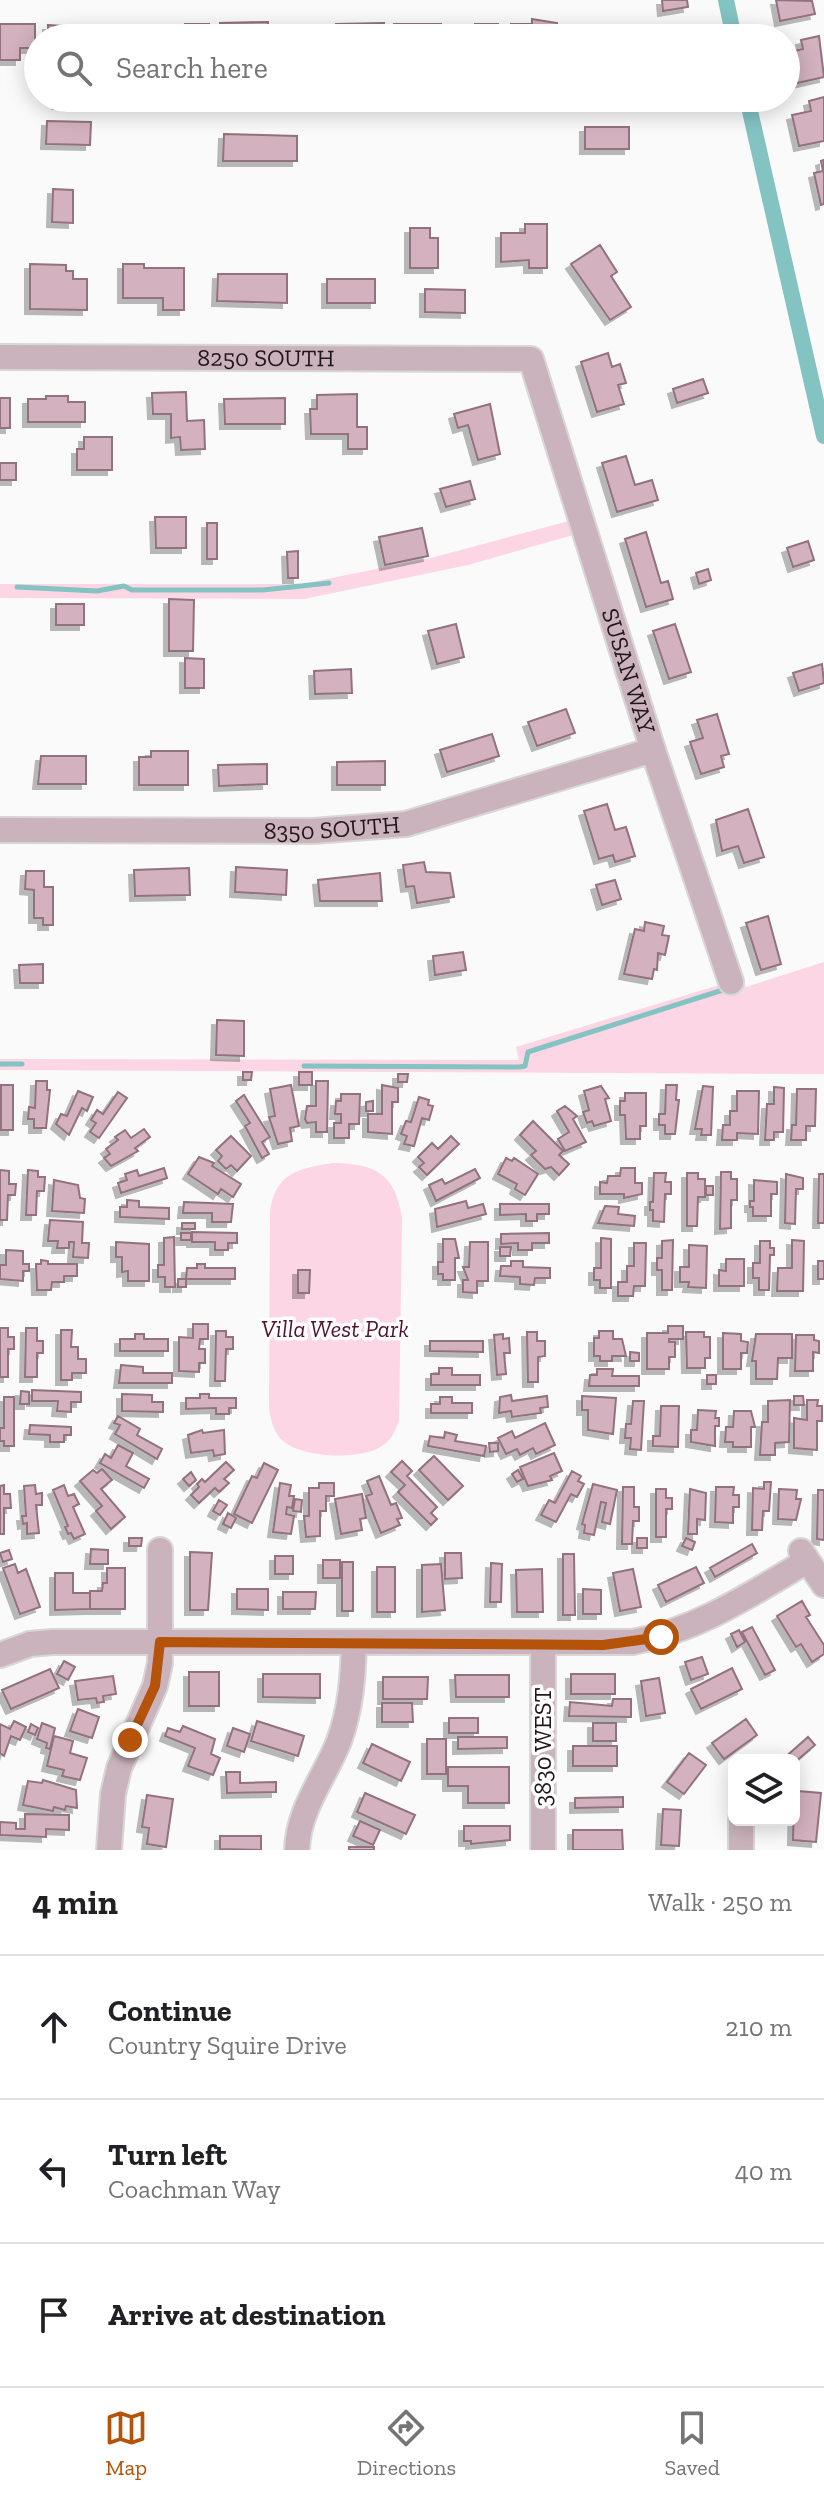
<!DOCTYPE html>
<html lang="en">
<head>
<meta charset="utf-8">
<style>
	:root { --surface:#fff; --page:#f2f2f2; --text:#202124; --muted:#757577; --line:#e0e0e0; --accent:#b45309 }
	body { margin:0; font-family:"Zilla Slab",serif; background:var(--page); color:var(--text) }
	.controls { position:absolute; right:24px; bottom:24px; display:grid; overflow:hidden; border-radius:12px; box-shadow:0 4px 20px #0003 }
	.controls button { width:72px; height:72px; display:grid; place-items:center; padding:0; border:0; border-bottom:2px solid var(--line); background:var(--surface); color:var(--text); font:40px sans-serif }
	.stop { position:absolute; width:24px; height:24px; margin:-18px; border:6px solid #b45309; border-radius:50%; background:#fff }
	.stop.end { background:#b45309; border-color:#fff; box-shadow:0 2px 8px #0008 }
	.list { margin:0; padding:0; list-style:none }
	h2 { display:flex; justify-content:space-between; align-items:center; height:104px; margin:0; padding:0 32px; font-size:34px }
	h2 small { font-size:26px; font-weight:400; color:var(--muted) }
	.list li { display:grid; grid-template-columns:52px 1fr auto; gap:24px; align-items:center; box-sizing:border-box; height:144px; padding:0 32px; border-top:2px solid var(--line) }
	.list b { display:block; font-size:30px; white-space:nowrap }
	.list p { margin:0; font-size:26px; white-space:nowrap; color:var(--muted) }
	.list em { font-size:26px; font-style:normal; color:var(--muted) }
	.icon { flex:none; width:44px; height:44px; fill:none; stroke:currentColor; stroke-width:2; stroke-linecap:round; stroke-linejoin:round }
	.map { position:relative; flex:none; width:824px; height:1850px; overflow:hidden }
	.search { position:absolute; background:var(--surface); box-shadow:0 4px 20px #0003; left:24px; right:24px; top:24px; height:88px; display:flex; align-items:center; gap:20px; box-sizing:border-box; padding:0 28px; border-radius:44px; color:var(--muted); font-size:30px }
	.sheet { height:536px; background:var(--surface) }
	nav { display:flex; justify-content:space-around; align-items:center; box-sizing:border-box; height:112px; border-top:2px solid var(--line); background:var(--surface); font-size:22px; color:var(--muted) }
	nav a { display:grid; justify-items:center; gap:4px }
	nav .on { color:var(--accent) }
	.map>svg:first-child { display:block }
	.green { fill:#fcd6e4 }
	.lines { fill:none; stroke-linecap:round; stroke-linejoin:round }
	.stream { stroke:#83c3c2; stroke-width:5 }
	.canal { stroke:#83c3c2; stroke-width:16 }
	.building { fill:#d3b1be; stroke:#91727e; stroke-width:2; filter:url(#shadow) }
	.minor-casing { stroke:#d8d6d6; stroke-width:28 }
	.minor { stroke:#cab3bc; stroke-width:24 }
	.route { stroke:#b45309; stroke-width:10 }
	.labels { text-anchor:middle; stroke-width:7; stroke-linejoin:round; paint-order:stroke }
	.street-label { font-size:24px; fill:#23161b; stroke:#fff }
	.park-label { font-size:24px; font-style:italic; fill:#4f1432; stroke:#fff }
</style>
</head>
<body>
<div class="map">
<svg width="824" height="1850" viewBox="0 0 824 1850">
	<defs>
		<filter id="shadow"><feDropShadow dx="-5" dy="5" stdDeviation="0" flood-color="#0004"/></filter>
	</defs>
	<rect width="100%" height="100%" fill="#fafafa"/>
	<path class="green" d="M569,521L573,535L468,565L304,599L0,598V584H302L431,558Z
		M824,962V1074L0,1070V1059L519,1060L516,1047L742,978L746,987Z
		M333,1163C377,1164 395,1174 402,1218L399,1421C396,1429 392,1438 386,1443C366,1462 296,1459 279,1437C272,1428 271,1418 269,1408L270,1213C274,1174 298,1168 333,1163Z"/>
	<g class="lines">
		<path class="stream" d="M17,587L97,591L124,586L132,590H263L329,583
			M0,1064H22
			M304,1066L519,1067L525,1066L528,1052L726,989"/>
		<path class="canal" d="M726,0L734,38
			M747,98L824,436"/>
	</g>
	<path class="building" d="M662,0H687L688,7L663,11Z
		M776,0L812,1L815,14L780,21Z
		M532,19L557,23V38H511V24H532Z
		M268,22V38H221L220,23Z
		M384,23V38H336V24Z
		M0,24H35V48H20V60H0Z
		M185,24H209V38H164L185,37Z
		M394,24H441V38H394Z
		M475,24H498L499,38H453L475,36Z
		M48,25L94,28V38H48Z
		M109,25H126L129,31H148V38H109Z
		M282,25H299V33H323V38H282Z
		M819,36L824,77L793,84L786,53L803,49L801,40Z
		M824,97V141L799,146L792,115L811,111L809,101Z
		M57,98H91V104H57Z
		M47,121L91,122L90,145L46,144Z
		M585,127H629V149H585Z
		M224,134L297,136V161H223Z
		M824,160V204L821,205L814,173L823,171L821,161Z
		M53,189L73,190V223L52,222Z
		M525,224H547V268H529V260L501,262V233H525Z
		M410,228H430V238H438V268H410Z
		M600,245L617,272L611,276L631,307L610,320L571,264Z
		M30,264L66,265V271H73V279H87V310L30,309Z
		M123,264H144V268H184V310H163V298H123Z
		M218,274H287V303L217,301Z
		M327,279H375V303H327Z
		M425,289L465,290V313L425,312Z
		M608,353L612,367L620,364L626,383L618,385L624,404L597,412L581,362Z
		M703,379L708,393L677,403L673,389Z
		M186,392L187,421L204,420L205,449L181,450L180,437L171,438V414H153L152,393Z
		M357,394V427H367V449H348V434H311L310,409H317V395Z
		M46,396H68V402H85V422H28V399H46Z
		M0,398H10V428H0Z
		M285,398V424H225L224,399Z
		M490,404L500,454L478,460L468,425L458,428L454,414Z
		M84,437H112V470H77V449H84Z
		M626,456L635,485L652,480L658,500L617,512L602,463Z
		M0,463H16V480H0Z
		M470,481L475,499L446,507L440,489Z
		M155,517H186V548H156Z
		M207,523H217V559H207Z
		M422,528L428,556L385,565L379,537Z
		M646,532L661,583L668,581L673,599L646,607L625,539Z
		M808,541L814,560L793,567L787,548Z
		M298,551V578H288L287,552Z
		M708,569L711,580L699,584L696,573Z
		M169,599L194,600L193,651H169Z
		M56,604H84V625H56Z
		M456,624L464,657L437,664L428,631Z
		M675,624L691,672L669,679L653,631Z
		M185,658L204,659V688H185Z
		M822,664L824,683L799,691L793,673Z
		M351,669L352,693L315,694L314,671Z
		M566,709L575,733L537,746L528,722Z
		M717,714L729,754L721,756L724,767L701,774L690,742L703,738L697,720Z
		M492,734L499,756L447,772L440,750Z
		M151,751H188V785H139V757H151Z
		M41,756H86V784H38Z
		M385,761V785H337V762Z
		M267,764V784L219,786L218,765Z
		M607,804L615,830L626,827L635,856L615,862L613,855L599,859L584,811Z
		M748,809L764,857L744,863L738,846L722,851L716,820Z
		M424,862L426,872L450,873L454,897L417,903L414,886L406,887L403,865Z
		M236,867L287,870L286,895L235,892Z
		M189,868L190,895L135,896L134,870Z
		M26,871H44V887H53V925H43V918H34V890L25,889Z
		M380,873L382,901H320L318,880Z
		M615,880L621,899L602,905L596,885Z
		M768,916L781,964L761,970L746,923Z
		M645,922L664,926L662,935L669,936L665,955L658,953L657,970L654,969L652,979L624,974L635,929L644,931Z
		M463,952L466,970L435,975L433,956Z
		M43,964V983H20L19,965Z
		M217,1020L244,1021V1056L216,1055Z
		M243,1072H252L251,1080H243Z
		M299,1072H312V1085H299Z
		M398,1074H408L407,1082H398Z
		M36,1081H47V1090H50L46,1128H34V1119H28L29,1107L35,1108Z
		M316,1081H328L327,1132H316V1122L307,1123L305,1119L307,1106H316Z
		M1,1085H13V1130H1Z
		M291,1085L299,1126L290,1128L292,1141L278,1144L269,1117L275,1116L270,1089Z
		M382,1085L398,1088V1102H392V1134L368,1132V1114H382Z
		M666,1085H677L676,1100H679L675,1134H665V1125H659V1114H665Z
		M601,1086L609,1098L605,1099L611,1121L594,1126L592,1121L587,1123L583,1112L589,1110L584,1091Z
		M703,1086L713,1087L711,1135H701L702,1129H695Z
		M774,1087L784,1088L783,1132H774V1140H765L767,1104H774Z
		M797,1089H816L815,1126H806V1140H791L792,1125H796Z
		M78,1091L93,1097L87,1111L82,1108L69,1135L56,1124L61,1114L67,1116Z
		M737,1091H759L758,1134L737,1133V1140H722L723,1125H730V1111H737Z
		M118,1092L127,1098L99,1138L90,1132L96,1123L91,1120L97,1110L103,1114Z
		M625,1093H646V1126H640V1139H626L625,1115H620V1101H625Z
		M341,1094H360L359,1124H349V1138H334V1123H341V1114H335L336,1101H341Z
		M244,1095L270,1137L262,1142L269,1154L262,1158L245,1126L250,1123L236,1101Z
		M419,1097L429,1100L428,1105L433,1106L429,1120L422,1118L414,1146L404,1144L407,1136L401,1134L406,1121L411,1122Z
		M373,1101V1111H366V1102Z
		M565,1106L577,1116L573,1119L586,1142L565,1151L558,1139L569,1132L557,1111Z
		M533,1121L563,1151L559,1155L569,1164L559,1175L551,1167L545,1169L531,1155L536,1151L520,1135Z
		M144,1129L150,1137L135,1148L138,1151L111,1166L104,1158L110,1154L106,1149L118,1140L115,1137L125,1130L131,1138Z
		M231,1136L251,1156L237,1171L231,1165L226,1169L218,1161L222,1156L216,1150Z
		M451,1136L459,1144L427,1175L419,1167L424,1163L418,1157L432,1143L438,1149Z
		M199,1157L214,1163L212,1166L241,1184L233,1197L221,1189L218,1194L188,1174Z
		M506,1158L512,1161L514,1158L538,1174L525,1195L515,1189L517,1184L498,1174Z
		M164,1168L167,1178L121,1193L118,1183L127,1180L125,1174L137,1170L139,1176Z
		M621,1168H635V1183H642V1194L624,1198V1194H600V1182L607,1183L608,1176H620Z
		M475,1169L480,1178L436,1201L429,1185L442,1179L445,1184Z
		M0,1170L9,1171V1184H16L15,1195H8L7,1220H0Z
		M28,1170L38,1171V1177H45L44,1191H37L36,1215H26Z
		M721,1172H731V1179H737V1200H731V1228L720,1229Z
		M654,1173H666L665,1182H671V1194H665L664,1222L653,1221V1210H650V1202H653Z
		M687,1173H698V1179H705V1197H698L697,1226H687Z
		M786,1174L803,1178V1189H796L795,1224L785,1223Z
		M819,1174H824V1223H818Z
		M54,1180L78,1185L80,1198L85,1199L84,1213L52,1211Z
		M754,1180L777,1182V1194H771V1216H753V1207H750V1201H754Z
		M706,1186H713V1195H706Z
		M127,1200L139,1201V1207L169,1208V1219L120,1217V1207H127Z
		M466,1201L468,1208L483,1204L486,1214L437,1227L435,1209Z
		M184,1202L233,1204L231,1222H212V1213H183Z
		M500,1204H549V1214H537V1221H526V1214L500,1215Z
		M605,1206L619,1207L618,1214L635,1216L634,1226L598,1223Z
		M50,1220L83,1222L82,1243H89L88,1258L73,1257L74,1242H69V1248H57L58,1241H48Z
		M182,1223H195V1229H182Z
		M192,1232L237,1233V1243H228V1250H215V1242H192Z
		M181,1233H191V1240H181Z
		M549,1233V1243H532V1250H518V1243L501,1244V1234Z
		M174,1237L175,1287H165V1277H158V1265H164V1238Z
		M601,1238L611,1239V1288H600V1280H594V1268H601Z
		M443,1239H455L459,1258H455V1280H443V1274H438V1262H443Z
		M673,1240L672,1290H662V1270H657V1258H662V1241Z
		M792,1240L804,1241L803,1291H777L778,1268H792Z
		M760,1241H770V1248H774V1255H770L769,1290H759V1278H753V1263H760Z
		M116,1242L149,1244V1281H128V1271L122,1272V1257H116Z
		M470,1242H488V1281H477V1293L463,1292V1280H468L463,1267H469Z
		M634,1243H646L645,1286H634L633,1296H618V1282H627V1266H634Z
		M689,1245L707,1246L706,1288L688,1287L689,1282H680V1267H689Z
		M500,1247H511L510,1256H500Z
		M6,1250L23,1251V1264H29V1271H23V1281L0,1279V1265H6Z
		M726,1259H744V1286H719V1270L726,1271Z
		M41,1260L48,1261V1264H77V1276H64V1282H52L51,1290H37L36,1264H41Z
		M511,1261H523V1267L550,1268V1278H535L534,1285L520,1284V1277L500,1276L501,1266H511Z
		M818,1261H824V1279H818Z
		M197,1264H205V1268H235V1279H186L187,1268H197Z
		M298,1270H310L309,1293H298Z
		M178,1279H186V1287H178Z
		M193,1324H208V1339H200L199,1349H205V1363H199V1372L179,1371V1337L193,1338Z
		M668,1326H683V1339H669V1342H675V1357H669V1369H647V1333H668Z
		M0,1328H8V1337H14V1349H8V1377H0Z
		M26,1328H37V1341H43V1353H37V1377H25Z
		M61,1330H72L71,1347H78V1359H86V1373H72V1380H61Z
		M216,1331H226V1337H233V1349H226L225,1381H215Z
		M599,1331H613V1339H622L626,1356H612V1361H600V1356H594V1338H599Z
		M527,1332H537V1341H545V1356L538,1357V1382H528Z
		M686,1332H704V1337H710V1358H705V1368H687Z
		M723,1333L741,1334V1341L748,1342L747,1353H741V1369H723Z
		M135,1334H144V1339H168V1351H120V1339H135Z
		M503,1334V1339L509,1338L510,1353H504L506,1374L497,1375L494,1335Z
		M756,1334H792V1358H778L777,1379H756V1361H752Z
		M796,1335H814V1340L819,1341V1353L813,1352V1371H795Z
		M430,1341H483V1352L430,1351Z
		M630,1352L639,1353V1361H630Z
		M121,1365L143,1367V1373H172V1383H119Z
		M439,1368H452V1375H480V1385H431V1374H439Z
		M597,1369H613L612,1376H639V1386H589L590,1375H597Z
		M707,1375H716V1384H707Z
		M32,1390L81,1392V1402H71V1412L57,1411L58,1401H32Z
		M21,1391L29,1392V1404H20Z
		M122,1394L152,1395V1402H163V1412L122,1411Z
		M200,1394H209V1398H236V1408H229V1414H216V1408L186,1409V1398H200Z
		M511,1395L512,1401L547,1396L548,1407L540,1408L541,1413L512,1417L511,1411L499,1413L500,1397Z
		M582,1396L616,1398L613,1434L588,1430V1410H582Z
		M794,1396H803L804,1405H794Z
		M4,1397H14V1446H4V1441H0V1428H4Z
		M440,1397H452V1403H472V1413H431V1404H440Z
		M790,1400L789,1442L775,1443V1455H760L762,1422H768V1401Z
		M807,1400H818L817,1406H822V1421H817V1450L794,1448V1418L807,1420Z
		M633,1401H644L641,1450L630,1449L631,1438H625L626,1424H631Z
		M661,1406H679L678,1447L653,1446V1436H660Z
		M698,1410L716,1411L715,1418H719V1426H715V1446L691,1442V1430H697Z
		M734,1411H751L755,1427H751V1447H733V1442H725L726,1427H733Z
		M118,1416L140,1429L137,1435L162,1449L157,1459L115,1434L120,1425L114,1423Z
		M545,1423L555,1445L536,1454L533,1448L520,1455L517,1449L506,1454L498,1438L512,1431L515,1438Z
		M30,1425L71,1427V1435H64V1442H50V1435L29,1434Z
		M202,1430L203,1433L224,1430L225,1454L214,1456L213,1450L191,1453L188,1435Z
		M445,1432L457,1435L455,1441L486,1446L484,1456L428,1446L430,1436L444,1438Z
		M489,1443H498V1451L490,1452Z
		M118,1445L133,1453L126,1466L149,1479L144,1488L100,1463L105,1454L111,1458Z
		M554,1453L562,1471L550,1476L552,1480L528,1486L520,1467Z
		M434,1456L463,1486L448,1500L419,1470Z
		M402,1461L412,1471L407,1476L437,1507L431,1513L437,1519L431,1525L398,1492L405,1485L391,1472Z
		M226,1462L234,1470L224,1479L229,1483L219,1492L215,1488L199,1503L191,1495L199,1487L197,1484L202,1479L205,1482Z
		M264,1463L278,1470L252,1523L234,1514L252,1476L257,1478Z
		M102,1469L112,1480L101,1489L125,1517L111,1529L96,1511L102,1506L80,1481L93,1470L97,1473Z
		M518,1470L523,1479L517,1482L512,1474Z
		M572,1471L581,1476L578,1481L584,1484L577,1497L571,1494L556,1522L541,1515L549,1500L555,1503Z
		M191,1472L196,1480L189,1486L183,1479Z
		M379,1476L391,1505L396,1503L402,1518L397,1519L400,1525L381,1533L366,1496L372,1494L367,1481Z
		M764,1482H771L769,1511H763L762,1530H752L753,1488L764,1489Z
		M280,1483L291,1485L289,1496H294L292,1508L287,1507L286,1514L294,1516L291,1534L273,1532Z
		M319,1483H334V1496H326V1511H320V1536L306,1537L304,1516H309V1488H319Z
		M593,1484L617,1490L610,1524L602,1522L606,1503L601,1502L594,1535L584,1533L585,1525L582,1524Z
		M4,1485V1494H10L11,1508H4V1534H0V1486Z
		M35,1485L36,1494L42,1493V1505H36L39,1533L27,1534V1523L23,1524L22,1516H26L24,1486Z
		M64,1485L68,1496L74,1494L79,1504L73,1507L85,1534L74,1539L71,1533L68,1534L65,1527L68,1526L53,1490Z
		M623,1487H634V1507H639V1521H633L632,1544H622Z
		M716,1487H734L733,1495H739V1507H733V1523L715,1522Z
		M656,1489H666V1498H672V1509H666V1537H656Z
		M690,1489L706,1493L705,1520L697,1519V1534H688Z
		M779,1489L797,1490L796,1499H801L796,1520L778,1519Z
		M818,1490H824V1540L817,1539Z
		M362,1494L366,1518L360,1519L362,1530L341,1534L335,1499Z
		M295,1499L302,1500L301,1512L293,1511Z
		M219,1500L227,1505L220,1515L213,1511Z
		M228,1513L236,1518L231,1528L223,1524Z
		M129,1538H142L141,1546H129Z
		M637,1538H647V1548H637Z
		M686,1538L695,1542L692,1550L682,1546Z
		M752,1544L757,1553L715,1577L710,1568Z
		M91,1549L108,1550V1564H90Z
		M9,1550L12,1559L3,1562L0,1553Z
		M190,1552L212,1553L208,1610H190Z
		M445,1553H461L462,1578L445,1579Z
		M563,1554H574L575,1615H563Z
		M275,1556H293V1574H275Z
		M323,1560H340V1578H323Z
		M342,1562H353V1611H342Z
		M491,1563L502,1564L501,1602H490Z
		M15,1564L18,1573L26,1569L40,1607L20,1614L3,1568Z
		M441,1564L445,1610L422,1612V1565Z
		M377,1567H395V1612H377Z
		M696,1567L704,1583L666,1602L658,1585Z
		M107,1568H125V1609H90V1591H102L103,1583H107Z
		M542,1569L543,1612H517L516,1570Z
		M633,1569L641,1607L620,1611L613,1573Z
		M55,1573H73V1593H90V1609L55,1610Z
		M237,1589H268V1610L237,1609Z
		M583,1589L601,1590V1614H583Z
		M283,1592H316L315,1609H283Z
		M802,1601L810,1615L806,1617L824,1645V1654L812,1662L801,1644L796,1647L777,1616Z
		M752,1627L775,1670L765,1675L742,1632Z
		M739,1630L745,1642L737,1647L731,1634Z
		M702,1657L708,1674L691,1680L685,1662Z
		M64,1661L75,1667L68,1680L57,1674Z
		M732,1668L742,1689L701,1709L691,1689Z
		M50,1669L59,1688L11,1709L2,1690Z
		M189,1672H219V1706H189Z
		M263,1674H320V1698L263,1697Z
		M571,1674H615V1694H571Z
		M455,1675H509V1697H456Z
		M113,1676L116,1694L103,1696L104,1702L97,1703L96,1698L78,1700L75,1681Z
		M383,1677H428L427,1699H383Z
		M659,1678L665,1713L646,1716L641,1681Z
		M613,1699H631V1717L569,1716L570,1702L612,1706Z
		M382,1703H412L413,1722H382Z
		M78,1709L99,1717L92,1738L70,1731Z
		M449,1718H478V1733H449Z
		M746,1719L757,1735L724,1759L712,1743Z
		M14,1721L26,1727L20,1740L11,1736L4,1756L0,1753V1724L10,1729Z
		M257,1721L304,1736L298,1756L251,1741Z
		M42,1723L55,1728L50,1749L46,1748L47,1743L37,1739Z
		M593,1723H616V1741H593Z
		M31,1724L38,1728L35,1735L28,1732Z
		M183,1726L215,1739L211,1754L220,1758L213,1775L188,1766L195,1748L165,1736L168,1728L180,1732Z
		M233,1728L250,1734L244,1752L227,1746Z
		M54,1736L73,1741L70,1753L87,1758L80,1780L62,1776L64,1770L47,1766Z
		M458,1737H507V1748L458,1749Z
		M808,1737L815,1745L794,1763V1760H782Z
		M427,1739H446V1774H427Z
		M372,1744L410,1762L401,1781L363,1763Z
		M573,1746H617V1766H573Z
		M689,1753L706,1765L684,1794L667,1782Z
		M448,1767H509V1803H468V1786H448Z
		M226,1772H240V1783L276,1782V1792L227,1793Z
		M43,1780L76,1790L77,1808L66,1806L65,1810L54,1807L53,1811L23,1805L28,1781L42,1783Z
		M798,1791L821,1793L816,1842L793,1840L794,1793Z
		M365,1793L415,1815L406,1834L357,1812Z
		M147,1795L173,1799L166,1847L147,1844L149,1828L142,1827Z
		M623,1797V1807L575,1808V1798Z
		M663,1809L681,1810L679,1846L661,1845Z
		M25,1814L69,1815V1830L46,1829V1837L0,1835V1822L16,1823V1829H25Z
		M360,1821L380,1830L373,1845L353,1836Z
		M464,1826H510V1840L471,1844V1841H464Z
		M573,1830H622L623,1850H573Z
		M220,1836H261V1850L220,1849Z
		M349,1847H374V1850H349Z"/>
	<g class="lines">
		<defs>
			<g id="minor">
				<path id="s1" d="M0,357L531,359L653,750L731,982"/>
				<path id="s2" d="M0,830L313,831L406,824L653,750"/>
				<path d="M801,1551L824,1585"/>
				<path d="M0,1655L30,1644L52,1642H633C698,1630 751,1594 807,1561"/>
				<path d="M741,1820V1850"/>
				<path d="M109,1850L113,1794L119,1768L155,1686L160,1663V1550"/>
				<path d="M297,1850C298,1809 325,1777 339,1741C351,1708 353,1677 354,1643"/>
				<path d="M543,1850V1645"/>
			</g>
		</defs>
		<use href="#minor" class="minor-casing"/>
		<use href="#minor" class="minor"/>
	</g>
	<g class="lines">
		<path class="route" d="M130,1740L155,1686L160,1642L603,1645L661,1637"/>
	</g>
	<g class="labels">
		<g class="street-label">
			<text dy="8" stroke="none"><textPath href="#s1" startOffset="266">8250 SOUTH</textPath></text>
			<text dy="8" stroke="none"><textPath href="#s1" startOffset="858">SUSAN WAY</textPath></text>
			<text dy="8" stroke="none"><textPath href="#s2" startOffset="332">8350 SOUTH</textPath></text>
			<text transform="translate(543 1747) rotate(-90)" y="8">3830 WEST</text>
		</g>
		<g class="park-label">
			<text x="335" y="1337">Villa West Park</text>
		</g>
	</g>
</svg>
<div class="controls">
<button><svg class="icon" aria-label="layers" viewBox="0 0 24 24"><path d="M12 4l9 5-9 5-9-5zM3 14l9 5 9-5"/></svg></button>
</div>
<div class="stop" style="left:661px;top:1637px"></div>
<div class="stop end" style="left:130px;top:1740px"></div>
<div class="search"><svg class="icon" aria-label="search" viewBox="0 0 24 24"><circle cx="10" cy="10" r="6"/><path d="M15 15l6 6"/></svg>Search here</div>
</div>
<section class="sheet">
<h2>4 min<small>Walk · 250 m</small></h2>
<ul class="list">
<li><svg class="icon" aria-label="ahead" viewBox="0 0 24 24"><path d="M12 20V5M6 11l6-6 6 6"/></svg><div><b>Continue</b><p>Country Squire Drive</p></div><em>210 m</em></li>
<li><svg class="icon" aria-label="left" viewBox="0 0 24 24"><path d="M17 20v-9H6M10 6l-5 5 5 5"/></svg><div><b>Turn left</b><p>Coachman Way</p></div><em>40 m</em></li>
<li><svg class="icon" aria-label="arrive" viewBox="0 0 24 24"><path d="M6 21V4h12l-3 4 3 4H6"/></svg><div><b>Arrive at destination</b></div></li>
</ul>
</section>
<nav>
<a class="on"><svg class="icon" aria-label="map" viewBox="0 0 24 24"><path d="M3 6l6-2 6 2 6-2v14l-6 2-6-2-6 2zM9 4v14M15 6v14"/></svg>Map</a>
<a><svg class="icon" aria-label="directions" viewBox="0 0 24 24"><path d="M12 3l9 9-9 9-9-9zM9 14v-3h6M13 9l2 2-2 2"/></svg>Directions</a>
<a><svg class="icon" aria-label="saved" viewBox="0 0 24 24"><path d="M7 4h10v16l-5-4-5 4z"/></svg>Saved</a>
</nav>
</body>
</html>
